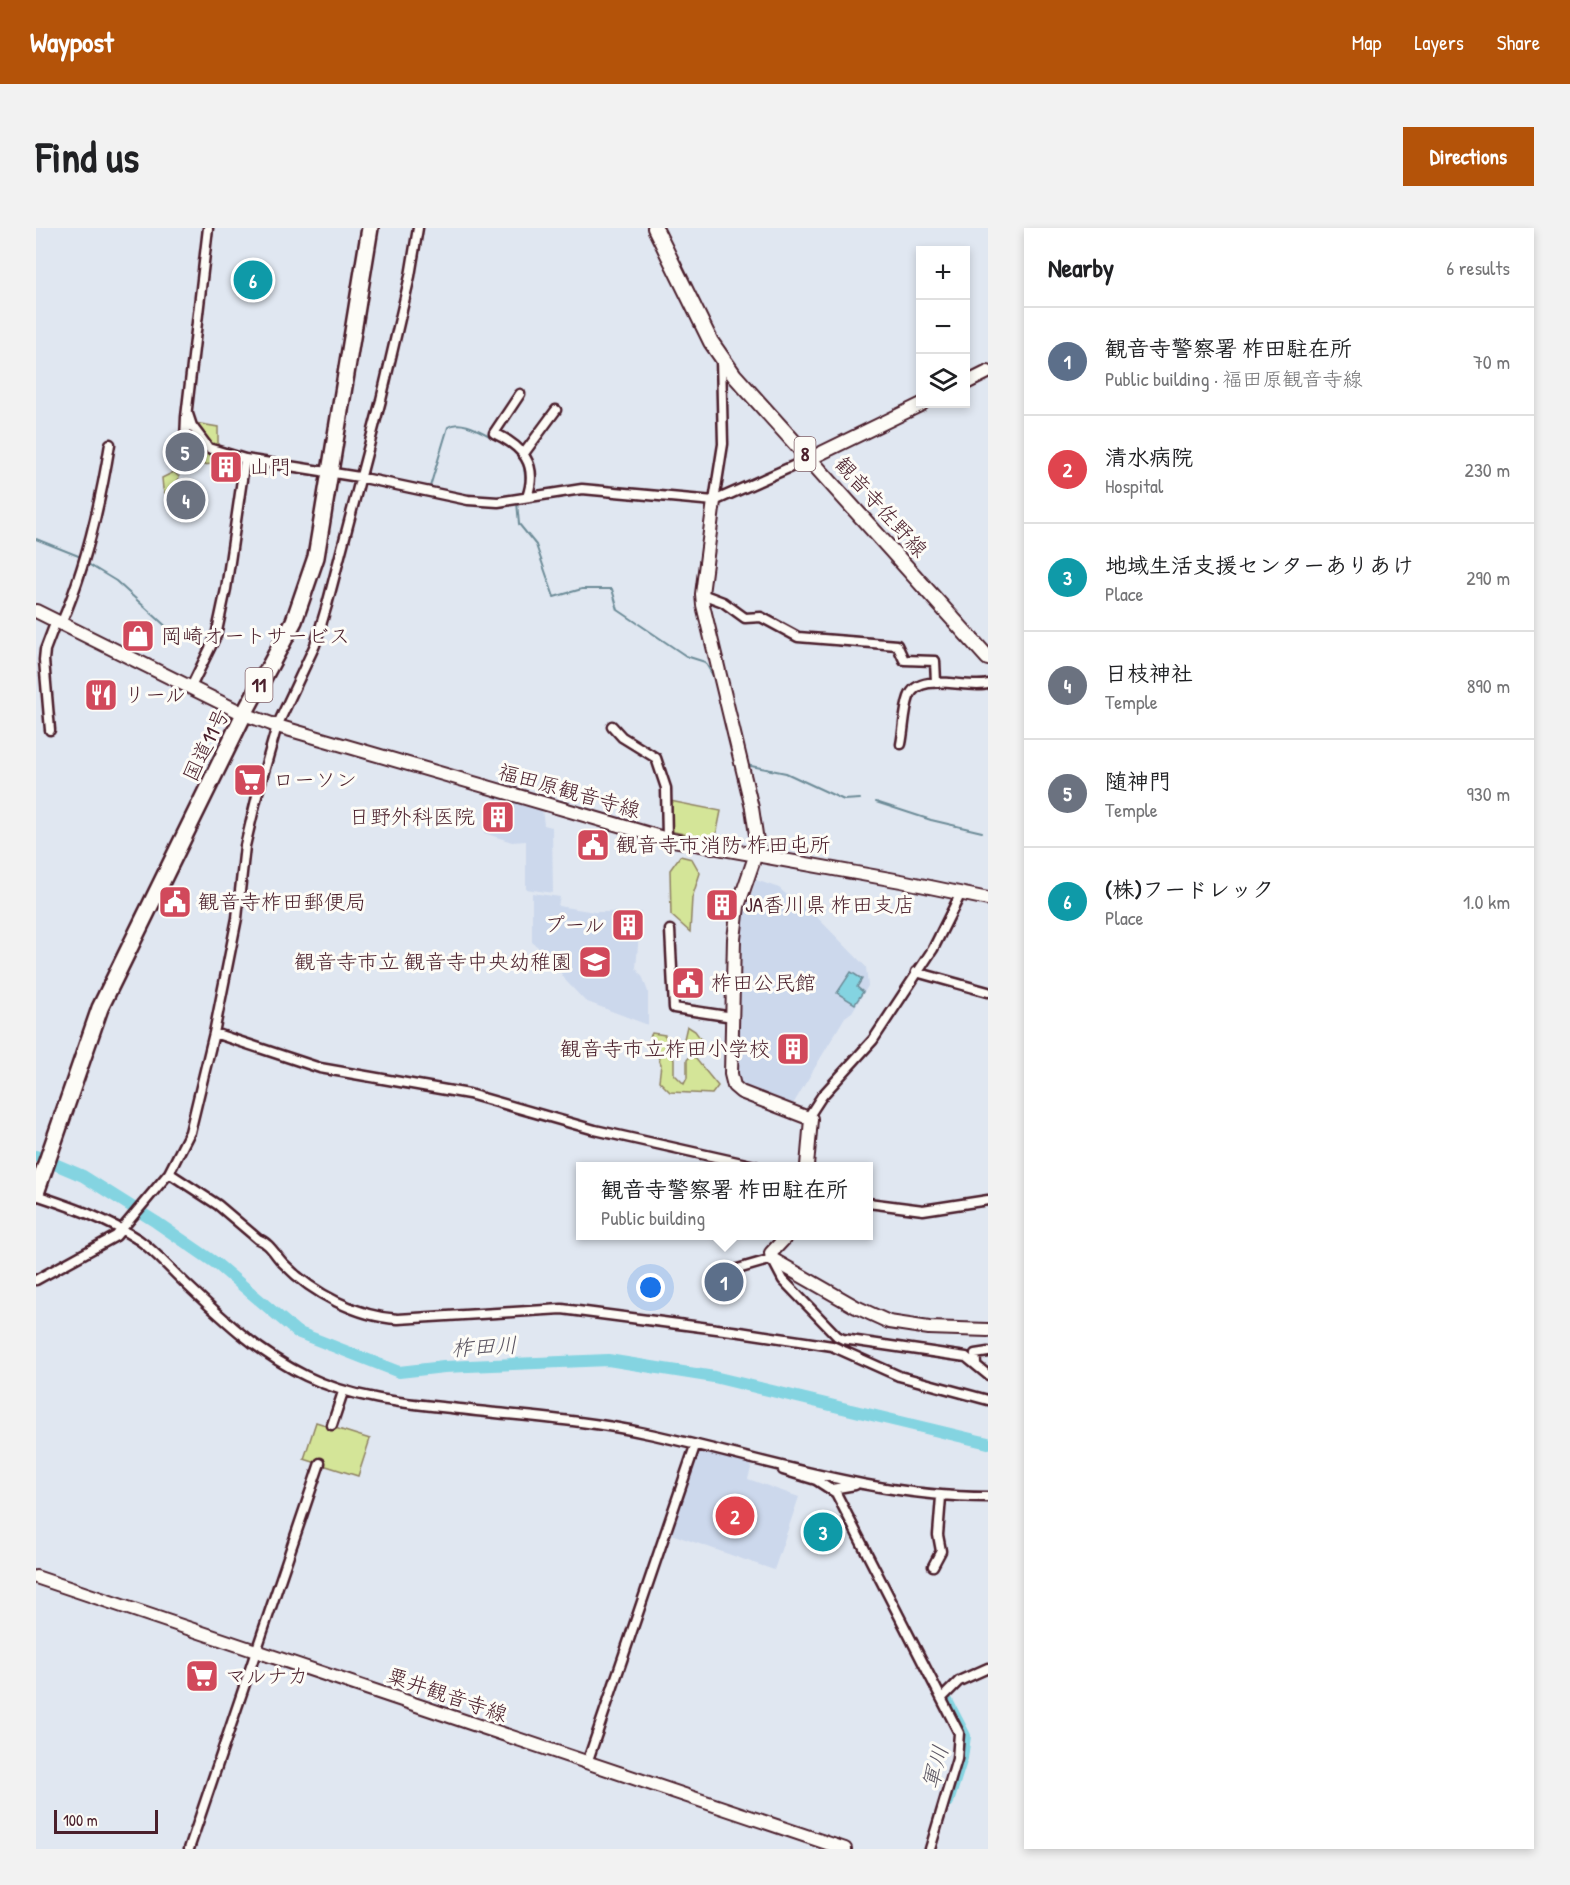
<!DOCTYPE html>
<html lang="en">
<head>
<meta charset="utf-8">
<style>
	:root { --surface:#fff; --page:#f2f2f2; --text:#202124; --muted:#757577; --line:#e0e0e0; --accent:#b45309 }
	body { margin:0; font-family:"Patrick Hand","Klee One",sans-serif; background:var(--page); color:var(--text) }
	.controls { position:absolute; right:18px; top:18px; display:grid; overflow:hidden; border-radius:0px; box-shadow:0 3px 9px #0003 }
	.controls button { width:54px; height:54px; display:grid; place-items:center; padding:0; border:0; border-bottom:2px solid var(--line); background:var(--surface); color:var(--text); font:30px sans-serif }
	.scale { position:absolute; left:18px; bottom:15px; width:104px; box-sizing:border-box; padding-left:6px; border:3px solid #4a1f2b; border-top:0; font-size:16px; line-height:21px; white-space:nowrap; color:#4a1f2b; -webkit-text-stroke:4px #fdfcf7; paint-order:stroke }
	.you { position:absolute; left:615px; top:1060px; width:21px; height:21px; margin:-15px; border:4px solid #fff; border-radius:50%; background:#1a73e8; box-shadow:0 0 0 9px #1a73e833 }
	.badge { display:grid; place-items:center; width:39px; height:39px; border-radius:50%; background:var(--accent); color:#fff; font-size:20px; font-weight:700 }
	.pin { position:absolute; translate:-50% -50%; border:3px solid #fff; box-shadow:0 2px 6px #0006 }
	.popup { position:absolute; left:540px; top:934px; width:297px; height:78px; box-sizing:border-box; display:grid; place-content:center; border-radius:0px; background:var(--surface); filter:drop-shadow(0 2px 4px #0005); font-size:20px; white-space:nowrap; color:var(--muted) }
	.popup b { font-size:22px; color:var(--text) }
	.popup::after { content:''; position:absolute; left:50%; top:100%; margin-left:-12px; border:12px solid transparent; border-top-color:var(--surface) }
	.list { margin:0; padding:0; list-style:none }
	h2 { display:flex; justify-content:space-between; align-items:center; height:78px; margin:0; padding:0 24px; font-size:26px }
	h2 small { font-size:20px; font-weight:400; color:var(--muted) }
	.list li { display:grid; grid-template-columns:39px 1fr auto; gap:18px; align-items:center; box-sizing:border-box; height:108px; padding:0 24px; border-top:2px solid var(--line) }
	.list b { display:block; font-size:22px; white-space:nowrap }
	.list p { margin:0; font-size:20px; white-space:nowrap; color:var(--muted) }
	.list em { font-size:20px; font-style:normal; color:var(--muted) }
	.icon { flex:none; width:33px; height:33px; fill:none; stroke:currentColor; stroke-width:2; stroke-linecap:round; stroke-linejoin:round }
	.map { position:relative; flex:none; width:952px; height:1621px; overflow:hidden; border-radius:0px }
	header { display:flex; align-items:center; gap:36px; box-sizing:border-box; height:84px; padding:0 30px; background:var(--accent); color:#fff }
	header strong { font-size:28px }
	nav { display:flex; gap:33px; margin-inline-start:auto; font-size:21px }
	.intro { display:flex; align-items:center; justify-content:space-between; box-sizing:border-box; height:144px; padding:0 36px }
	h1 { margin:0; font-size:42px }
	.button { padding:15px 27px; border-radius:0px; background:var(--accent); color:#fff; font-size:21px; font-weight:700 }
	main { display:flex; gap:36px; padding:0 36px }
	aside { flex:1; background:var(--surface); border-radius:0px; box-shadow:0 3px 9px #0003 }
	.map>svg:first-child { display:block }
	.built { fill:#ccd8ec }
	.green { fill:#d4e598; stroke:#8f8262; stroke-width:1.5 }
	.water { fill:#84d4e1; stroke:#6d8c98; stroke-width:1.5 }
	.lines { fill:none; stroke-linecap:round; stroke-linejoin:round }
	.stream { stroke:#6d8c98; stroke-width:2 }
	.river { stroke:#84d4e1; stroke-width:12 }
	.street-casing { stroke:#4a1f2b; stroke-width:13 }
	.secondary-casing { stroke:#4a1f2b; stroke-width:16 }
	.primary-casing { stroke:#4a1f2b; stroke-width:18 }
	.highway-casing { stroke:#4a1f2b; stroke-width:20 }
	.street { stroke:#fdfcf7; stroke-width:8 }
	.secondary { stroke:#fdfcf7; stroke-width:12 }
	.primary { stroke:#fdfcf7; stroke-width:14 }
	.highway { stroke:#fdfcf7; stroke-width:15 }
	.labels { text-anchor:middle; stroke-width:6; stroke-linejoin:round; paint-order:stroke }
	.shield { fill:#fdfcf7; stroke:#806168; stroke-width:1.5 }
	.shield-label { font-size:20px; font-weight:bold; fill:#4a1f2b }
	.poi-label { font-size:21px; fill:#4a1f2b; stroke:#fdfcf7; text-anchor:start }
	.street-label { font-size:21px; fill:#4a1f2b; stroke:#fdfcf7 }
	.water-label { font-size:22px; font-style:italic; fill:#5b5562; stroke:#fdfcf7 }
</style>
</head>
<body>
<header>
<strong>Waypost</strong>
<nav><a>Map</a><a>Layers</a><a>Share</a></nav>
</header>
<div class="intro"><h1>Find us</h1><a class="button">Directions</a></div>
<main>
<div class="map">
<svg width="952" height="1621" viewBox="0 0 952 1621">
	<rect width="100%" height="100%" fill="#e0e7f1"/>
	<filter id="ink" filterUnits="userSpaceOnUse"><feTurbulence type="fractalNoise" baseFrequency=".0167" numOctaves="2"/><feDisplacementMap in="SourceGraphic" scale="12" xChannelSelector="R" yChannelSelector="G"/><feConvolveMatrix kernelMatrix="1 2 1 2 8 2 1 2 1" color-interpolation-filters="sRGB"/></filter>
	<g filter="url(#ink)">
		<path class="built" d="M460,568L506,581L508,597L516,599L517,665L490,661V613L476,614L448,605Z
			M720,652L743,660L760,675L774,682L830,739L832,758L816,784L809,789L756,878L709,859L703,853L706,694Z
			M496,665L524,669L522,678L559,684H605L600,740L607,750L612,764V797L549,773L530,753L515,730L496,714Z
			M664,1220L717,1233L712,1251L763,1269L738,1342L635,1306Z"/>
		<path class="green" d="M159,195L182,199V224L177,236L165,237L163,232L178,220L170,213Z
			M138,244L143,249L140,257L144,283L139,286L127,261L126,250Z
			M634,573L685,583L679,613L634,603Z
			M644,628L656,631L664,645L656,670L654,704L635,687L634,642Z
			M651,798L659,803L667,814L659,830L682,858L676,866L634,864L623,853L625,836L614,809L616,805L629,807L638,832V846L648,856L651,850V832L657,825L648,811Z
			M280,1194L334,1211L322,1248L268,1231Z"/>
		<path class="water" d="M815,744L826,751L821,759L827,764L819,776L801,765Z"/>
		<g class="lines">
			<path class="stream" d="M393,262L412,199C426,190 448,206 462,212
				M486,267L490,256L487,232
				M481,274L483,296L500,317L518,369L546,361H576L582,382L650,428L669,434L679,451
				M0,311L45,329
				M52,336L80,353L134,402L171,418
				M710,537L750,545L808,572L824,571
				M840,574L895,592L946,604"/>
			<path class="river" d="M0,928L47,948L120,994L181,1036L261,1104L363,1144L408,1139L572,1132L678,1149L952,1215
				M910,1471L929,1508L926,1530L912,1574"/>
			<defs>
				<path id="street" d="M172,0L150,189L149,213L209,231L323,249L432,272L462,274L546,261L678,273L773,231
					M484,166L458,205C486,218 503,236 491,269
					M152,186L156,198L171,218
					M489,224L520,182
					M678,273L687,216L685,130
					M666,366L687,374L709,390L725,389L762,409L861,417L868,432L899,433L900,454
					M25,396C50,339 64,277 74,216
					M155,459L180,408L190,361L209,231
					M576,498L586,509L620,530L630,560L631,611
					M14,502L8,432L9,422L20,393
					M865,516C868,502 868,483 873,469C883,442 931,462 952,456
					M634,702L638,780L697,789
					M880,744L952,764
					M178,805L284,840L433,866L559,902L719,938
					M773,888L786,868L837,812L897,721L925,665
					M133,945L182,977L222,1011C234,1015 239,1027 248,1036C276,1065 322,1089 362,1091L526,1081L704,1104L796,1118L863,1148L952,1172
					M0,967C36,979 71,991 103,1012C120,1024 133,1040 148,1054C186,1090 222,1125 270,1148C315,1170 365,1175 415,1180C479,1188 545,1191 609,1205C722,1229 835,1269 952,1269
					M832,975L887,982L952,972
					M681,1047L736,1031L747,1052L801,1108L807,1111L930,1129L952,1147
					M0,1052L80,1008L133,945L154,904L178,805L201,690L209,618L221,568L241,498L279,417L291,377L345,172L374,48L382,0
					M940,1135L939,1126L952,1124
					M296,1197L307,1164
					M747,1242L780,1252L800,1265L923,1505L921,1531L894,1621
					M796,1261L819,1257
					M897,1338L905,1323L902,1307L905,1269
					M906,1470L923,1453L952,1440
					M551,1535L659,1218
					M153,1621L284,1235"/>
				<path id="secondary" d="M930,155L952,144
					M773,231L886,176
					M678,273L666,366L667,377L716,580L722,620L702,678L698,711L695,846L698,858L705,864L775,891L771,938
					M0,383L208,486L241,498L631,611L865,653L952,671
					M751,1008L735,1025L736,1031L820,1079L853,1094L893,1100L952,1102
					M0,1349L809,1621"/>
				<path id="primary" d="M619,0L675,114L698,147L952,430"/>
				<path id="highway" d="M0,965L64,780L208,486L258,393L280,329L334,0"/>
			</defs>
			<use href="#street" class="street-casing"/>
			<use href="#secondary" class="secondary-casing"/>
			<use href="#primary" class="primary-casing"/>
			<use href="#highway" class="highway-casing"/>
			<use href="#street" class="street"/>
			<use href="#secondary" class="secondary"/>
			<use href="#primary" class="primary"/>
			<use href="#highway" class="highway"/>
		</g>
	</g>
	<defs>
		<symbol id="building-square" viewBox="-11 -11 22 22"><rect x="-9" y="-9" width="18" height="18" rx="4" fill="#d1495b" stroke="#fdfcf7"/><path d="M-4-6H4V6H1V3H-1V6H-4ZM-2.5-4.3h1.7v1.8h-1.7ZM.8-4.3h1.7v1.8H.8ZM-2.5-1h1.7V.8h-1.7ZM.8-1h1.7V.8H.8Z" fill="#fff"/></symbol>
		<symbol id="shop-square" viewBox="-11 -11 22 22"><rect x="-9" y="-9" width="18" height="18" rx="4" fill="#d1495b" stroke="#fdfcf7"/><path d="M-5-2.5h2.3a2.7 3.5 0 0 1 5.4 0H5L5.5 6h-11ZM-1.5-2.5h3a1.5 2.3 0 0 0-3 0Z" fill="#fff"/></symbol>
		<symbol id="restaurant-square" viewBox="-11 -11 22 22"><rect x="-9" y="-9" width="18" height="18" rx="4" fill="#d1495b" stroke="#fdfcf7"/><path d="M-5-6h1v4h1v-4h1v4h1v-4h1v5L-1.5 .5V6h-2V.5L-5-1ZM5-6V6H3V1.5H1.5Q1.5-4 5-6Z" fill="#fff"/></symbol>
		<symbol id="supermarket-square" viewBox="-11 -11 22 22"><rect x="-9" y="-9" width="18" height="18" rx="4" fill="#d1495b" stroke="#fdfcf7"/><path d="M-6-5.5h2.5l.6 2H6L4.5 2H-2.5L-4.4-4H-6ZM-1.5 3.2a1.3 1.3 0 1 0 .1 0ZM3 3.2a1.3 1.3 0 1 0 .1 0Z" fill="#fff"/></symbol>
		<symbol id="civic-square" viewBox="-11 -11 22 22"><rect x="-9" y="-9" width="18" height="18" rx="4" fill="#d1495b" stroke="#fdfcf7"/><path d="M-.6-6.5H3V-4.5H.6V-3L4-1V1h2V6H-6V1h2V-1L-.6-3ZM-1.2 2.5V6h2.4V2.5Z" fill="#fff"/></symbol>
		<symbol id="school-square" viewBox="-11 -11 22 22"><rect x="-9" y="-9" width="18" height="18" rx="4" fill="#d1495b" stroke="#fdfcf7"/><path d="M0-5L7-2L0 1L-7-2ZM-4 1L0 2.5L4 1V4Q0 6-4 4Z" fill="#fff"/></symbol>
	</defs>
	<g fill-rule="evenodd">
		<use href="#building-square" x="171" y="220" width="38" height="38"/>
		<use href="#shop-square" x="83" y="389" width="38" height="38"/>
		<use href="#restaurant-square" x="46" y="448" width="38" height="38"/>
		<use href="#supermarket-square" x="195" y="533" width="38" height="38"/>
		<use href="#building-square" x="443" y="570" width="38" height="38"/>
		<use href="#civic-square" x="538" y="598" width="38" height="38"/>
		<use href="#civic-square" x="120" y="655" width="38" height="38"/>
		<use href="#building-square" x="667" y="658" width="38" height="38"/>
		<use href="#building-square" x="573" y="678" width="38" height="38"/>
		<use href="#school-square" x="540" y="715" width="38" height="38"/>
		<use href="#civic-square" x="633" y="736" width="38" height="38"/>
		<use href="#building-square" x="738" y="802" width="38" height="38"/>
		<use href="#supermarket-square" x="147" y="1429" width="38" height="38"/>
	</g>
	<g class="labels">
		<g class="shield">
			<rect x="758.5" y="209" width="21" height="34" rx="4.5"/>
			<rect x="209.5" y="440" width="27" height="34" rx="4.5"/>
		</g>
		<g class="shield-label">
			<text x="769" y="233">8</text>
			<text x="223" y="464">11</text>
		</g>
		<g class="poi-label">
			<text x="213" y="246">山門</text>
			<text x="125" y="415">岡崎オートサービス</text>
			<text x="88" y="474">リール</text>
			<text x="237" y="559">ローソン</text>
			<text x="439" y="596" text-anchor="end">日野外科医院</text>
			<text x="580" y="624">観音寺市消防 柞田屯所</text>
			<text x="162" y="681">観音寺柞田郵便局</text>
			<text x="709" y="684">JA香川県 柞田支店</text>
			<text x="569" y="704" text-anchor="end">プール</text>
			<text x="536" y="741" text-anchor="end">観音寺市立 観音寺中央幼稚園</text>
			<text x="675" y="762">柞田公民館</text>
			<text x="734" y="828" text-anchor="end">観音寺市立柞田小学校</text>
			<text x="189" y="1455">マルナカ</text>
		</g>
		<g class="street-label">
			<text transform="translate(845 279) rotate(48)" y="7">観音寺佐野線</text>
			<text transform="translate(170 517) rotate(-64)" y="7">国道11号</text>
			<text transform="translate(533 563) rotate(16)" y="7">福田原観音寺線</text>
			<text transform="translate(411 1467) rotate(19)" y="7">粟井観音寺線</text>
		</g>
		<g class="water-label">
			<text transform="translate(448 1118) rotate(-3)" y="8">柞田川</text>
			<text transform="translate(899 1539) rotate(-75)" y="8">軍川</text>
		</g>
	</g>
</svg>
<div class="controls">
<button>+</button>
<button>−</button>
<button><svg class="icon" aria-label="layers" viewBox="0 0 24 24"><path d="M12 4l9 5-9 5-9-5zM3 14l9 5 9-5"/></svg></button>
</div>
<div class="scale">100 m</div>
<div class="you"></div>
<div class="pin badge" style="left:688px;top:1054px;background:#5c6f8a">1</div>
<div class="popup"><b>観音寺警察署 柞田駐在所</b>Public building</div>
<div class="pin badge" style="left:699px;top:1288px;background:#e0444e">2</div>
<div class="pin badge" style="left:787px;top:1304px;background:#0f9aa8">3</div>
<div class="pin badge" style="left:150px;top:272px;background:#6b7280">4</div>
<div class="pin badge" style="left:149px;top:224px;background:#6b7280">5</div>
<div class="pin badge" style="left:217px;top:52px;background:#0f9aa8">6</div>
</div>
<aside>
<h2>Nearby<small>6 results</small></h2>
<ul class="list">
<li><span class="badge" style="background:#5c6f8a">1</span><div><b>観音寺警察署 柞田駐在所</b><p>Public building · 福田原観音寺線</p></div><em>70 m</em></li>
<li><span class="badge" style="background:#e0444e">2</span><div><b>清水病院</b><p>Hospital</p></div><em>230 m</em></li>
<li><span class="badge" style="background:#0f9aa8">3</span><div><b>地域生活支援センターありあけ</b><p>Place</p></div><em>290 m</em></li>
<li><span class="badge" style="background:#6b7280">4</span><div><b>日枝神社</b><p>Temple</p></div><em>890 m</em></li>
<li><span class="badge" style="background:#6b7280">5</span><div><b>随神門</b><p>Temple</p></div><em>930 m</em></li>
<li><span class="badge" style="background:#0f9aa8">6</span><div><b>(株)フードレック</b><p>Place</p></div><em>1.0 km</em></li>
</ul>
</aside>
</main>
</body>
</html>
